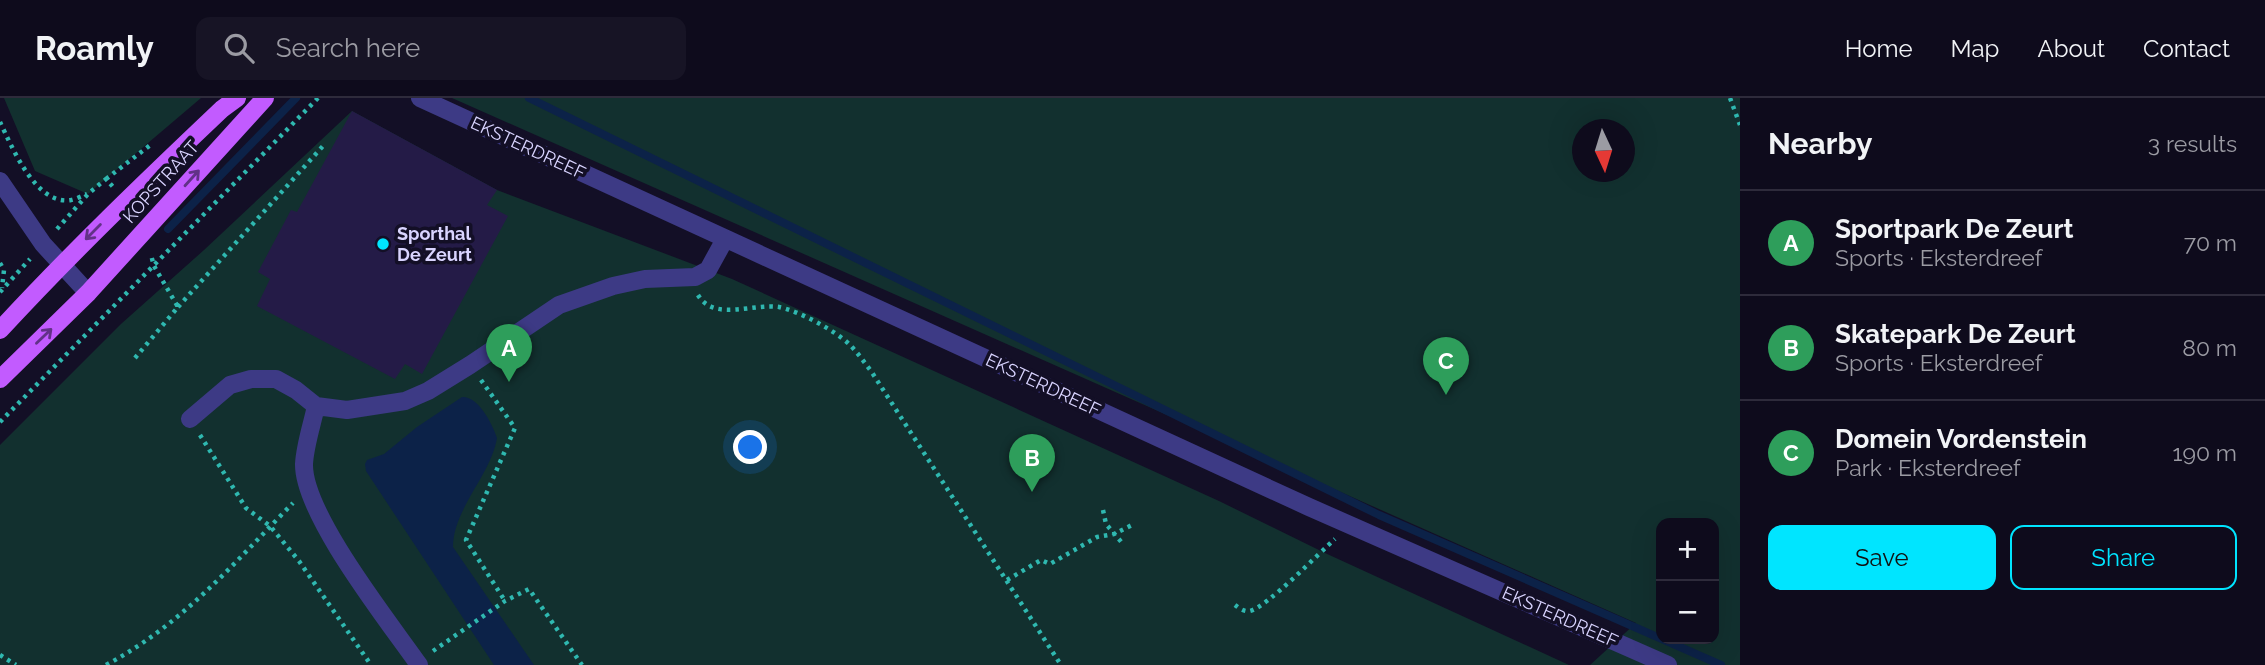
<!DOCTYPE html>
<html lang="en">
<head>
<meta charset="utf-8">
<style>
	:root { --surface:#0e0b1c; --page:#171425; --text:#f1f3f6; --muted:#9b9ba3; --line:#2e2b3b; --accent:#00e5ff }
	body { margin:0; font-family:Raleway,sans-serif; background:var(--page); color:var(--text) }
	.controls { position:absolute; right:21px; bottom:21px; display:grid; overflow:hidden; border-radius:14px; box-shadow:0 7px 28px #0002 }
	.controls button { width:63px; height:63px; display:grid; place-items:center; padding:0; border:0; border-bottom:2px solid var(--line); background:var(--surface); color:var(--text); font:35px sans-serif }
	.compass { position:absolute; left:1572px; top:21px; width:63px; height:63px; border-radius:50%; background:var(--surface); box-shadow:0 7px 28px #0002; rotate:176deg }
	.you { position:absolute; left:751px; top:350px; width:24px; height:24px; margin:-18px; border:5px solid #fff; border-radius:50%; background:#1a73e8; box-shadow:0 0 0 10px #1a73e833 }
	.badge { display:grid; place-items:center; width:46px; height:46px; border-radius:50%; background:var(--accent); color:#fff; font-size:23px; font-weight:700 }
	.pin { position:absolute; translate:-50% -58px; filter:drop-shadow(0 2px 4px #0008) }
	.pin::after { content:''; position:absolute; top:37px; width:24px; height:21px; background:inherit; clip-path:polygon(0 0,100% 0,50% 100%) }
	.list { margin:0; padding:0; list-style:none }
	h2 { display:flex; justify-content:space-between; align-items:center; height:91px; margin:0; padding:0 28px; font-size:30px }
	h2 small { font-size:23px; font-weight:400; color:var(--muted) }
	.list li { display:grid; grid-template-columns:46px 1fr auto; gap:21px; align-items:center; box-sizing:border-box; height:105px; padding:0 28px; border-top:2px solid var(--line) }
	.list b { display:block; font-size:26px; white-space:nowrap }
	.list p { margin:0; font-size:23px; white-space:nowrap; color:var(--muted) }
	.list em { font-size:23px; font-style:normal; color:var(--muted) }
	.actions { display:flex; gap:14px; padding:21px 28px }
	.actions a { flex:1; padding:16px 0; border:2px solid var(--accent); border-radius:14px; text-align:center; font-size:24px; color:var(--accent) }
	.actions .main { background:var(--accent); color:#111 }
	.icon { flex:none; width:38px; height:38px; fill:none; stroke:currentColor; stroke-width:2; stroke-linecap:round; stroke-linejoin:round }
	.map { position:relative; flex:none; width:1740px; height:567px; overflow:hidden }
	header { display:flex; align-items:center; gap:42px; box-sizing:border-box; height:98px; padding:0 35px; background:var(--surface); border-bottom:2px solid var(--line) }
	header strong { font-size:33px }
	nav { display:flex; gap:38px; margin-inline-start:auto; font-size:24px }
	.search { width:490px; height:63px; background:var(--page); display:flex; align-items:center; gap:18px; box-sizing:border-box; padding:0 24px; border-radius:14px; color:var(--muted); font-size:26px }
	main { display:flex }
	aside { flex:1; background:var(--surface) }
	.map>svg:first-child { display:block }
	.green { fill:#12302f; fill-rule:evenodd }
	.water { fill:#0c2248 }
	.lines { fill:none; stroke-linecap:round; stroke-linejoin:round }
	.stream { stroke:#0c2248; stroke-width:8 }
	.building { fill:#241b47 }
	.path { stroke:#2fb8b0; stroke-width:4.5; stroke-dasharray:3.5 5; stroke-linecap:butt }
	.minor { stroke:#3d3a85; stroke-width:18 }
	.major { stroke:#c25bff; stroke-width:18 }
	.oneway { stroke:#623188 }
	.poi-dot { fill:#00e5ff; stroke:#130f26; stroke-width:2.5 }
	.labels { text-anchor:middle; stroke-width:7; stroke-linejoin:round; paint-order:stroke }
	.street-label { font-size:18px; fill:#d9d4ff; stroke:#130f26 }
	.poi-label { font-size:18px; font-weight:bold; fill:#d9d4ff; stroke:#130f26; text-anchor:start }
</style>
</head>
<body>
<header>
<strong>Roamly</strong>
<div class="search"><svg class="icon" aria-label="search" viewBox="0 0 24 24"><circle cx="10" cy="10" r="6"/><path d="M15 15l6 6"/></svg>Search here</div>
<nav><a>Home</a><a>Map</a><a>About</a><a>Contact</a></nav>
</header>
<main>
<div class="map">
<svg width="1740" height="567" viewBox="0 0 1740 567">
	<rect width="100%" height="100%" fill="#130f26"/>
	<path class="green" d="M4,0H201L88,96L35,73Z
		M452,0H1740V567H1590L1636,525ZM1582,32H1624V74H1582ZM1661,425H1714V541H1661Z
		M352,13L497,92L732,181L1219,403L1325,455L1569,567H0V347L121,226L204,152Z"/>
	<path class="water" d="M462,299C478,298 492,325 497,340C491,377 453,411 453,449L534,567H494L366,373L365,366L367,362L384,356L417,329Z"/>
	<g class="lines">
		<path class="stream" d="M529,0L1379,417L1721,567
			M168,131L296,0"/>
	</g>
	<path class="building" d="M352,13L497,92L487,107L508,118L422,276L405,266L395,281L257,208L270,181L258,174L291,112L297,114Z"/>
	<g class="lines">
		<path class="path" d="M1730,0L1740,27
			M0,24C12,49 36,108 71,102C76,101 82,98 87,96
			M106,81L153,45
			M57,131L88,96L106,81L114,90
			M0,165L4,172L2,190
			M0,194L30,161
			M698,197C714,224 753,205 779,209C799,213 836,233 850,247C858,255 864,264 871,273L1061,567
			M178,209L323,48
			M135,260L178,209L154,168L151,157
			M481,282L515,330L466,442L505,503
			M0,324L318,0
			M200,337L246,410L270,428L299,463L371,567
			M1103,412L1106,426L1123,446
			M1007,482L1041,462L1050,466L1097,439L1114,436L1134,426
			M1235,507C1239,510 1244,514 1250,513C1267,509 1319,455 1335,441
			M433,553L505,503L529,491L582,567
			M0,557L16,567
			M106,567C183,526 233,466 293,405"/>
		<path class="minor" d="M420,0L1309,409L1668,567
			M0,83L43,146L88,195
			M316,308C312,327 305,347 304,366C303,416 389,524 419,567
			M190,321L230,287L251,281H276L296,292L316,308L347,312L405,303L428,293L470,267L559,207L613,188L645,181L695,179L708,172L725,141"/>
		<path class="major" d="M0,232C71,155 146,83 222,11L237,0
			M0,281L88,195L265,0"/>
	</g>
	<defs><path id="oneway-shaft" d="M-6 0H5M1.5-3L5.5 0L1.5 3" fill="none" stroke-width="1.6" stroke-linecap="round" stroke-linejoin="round" transform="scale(1.75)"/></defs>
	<g class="oneway">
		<use href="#oneway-shaft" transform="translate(192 80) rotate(-48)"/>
		<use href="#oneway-shaft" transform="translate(93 134) rotate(135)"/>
		<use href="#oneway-shaft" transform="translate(44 238) rotate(-44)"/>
	</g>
	<circle class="poi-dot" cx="383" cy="146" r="7"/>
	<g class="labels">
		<g class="street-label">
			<text transform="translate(528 50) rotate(25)" y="6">EKSTERDREEF</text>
			<text transform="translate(161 84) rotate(-48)" y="6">KOPSTRAAT</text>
			<text transform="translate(1043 287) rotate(25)" y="6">EKSTERDREEF</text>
			<text transform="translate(1560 519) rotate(24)" y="6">EKSTERDREEF</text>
		</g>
		<g class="poi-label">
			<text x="397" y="142">Sporthal<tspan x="397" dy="21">De Zeurt</tspan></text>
		</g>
	</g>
</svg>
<div class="controls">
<button>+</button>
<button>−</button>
</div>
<svg class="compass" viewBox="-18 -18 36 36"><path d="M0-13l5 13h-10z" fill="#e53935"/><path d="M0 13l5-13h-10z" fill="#9b9ba3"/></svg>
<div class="you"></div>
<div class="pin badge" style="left:509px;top:284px;background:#2e9e5b">A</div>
<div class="pin badge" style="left:1032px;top:394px;background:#2e9e5b">B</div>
<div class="pin badge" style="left:1446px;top:297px;background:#2e9e5b">C</div>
</div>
<aside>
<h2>Nearby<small>3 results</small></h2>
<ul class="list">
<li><span class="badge" style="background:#2e9e5b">A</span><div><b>Sportpark De Zeurt</b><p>Sports · Eksterdreef</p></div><em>70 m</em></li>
<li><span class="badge" style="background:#2e9e5b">B</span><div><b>Skatepark De Zeurt</b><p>Sports · Eksterdreef</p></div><em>80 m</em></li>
<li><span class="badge" style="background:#2e9e5b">C</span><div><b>Domein Vordenstein</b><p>Park · Eksterdreef</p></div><em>190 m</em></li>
</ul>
<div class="actions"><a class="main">Save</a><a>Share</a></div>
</aside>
</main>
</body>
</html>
